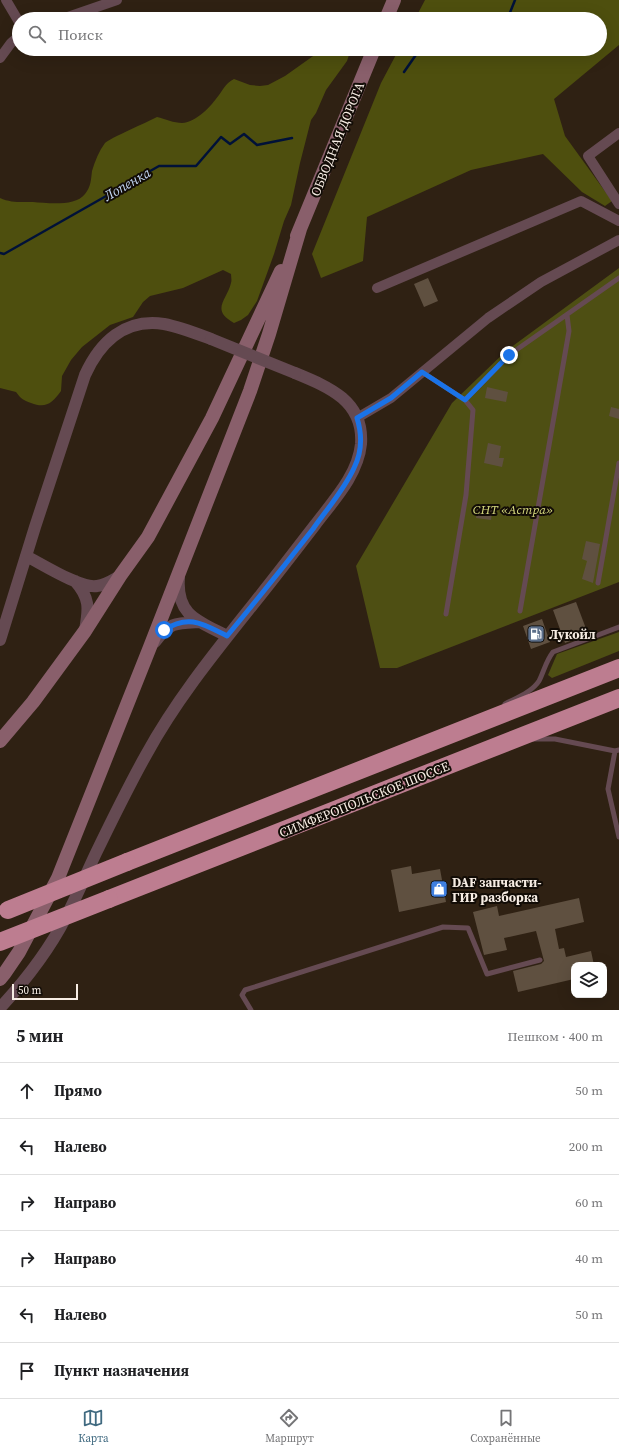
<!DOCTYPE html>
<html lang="ru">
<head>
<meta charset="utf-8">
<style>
	:root { --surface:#fff; --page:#f6f6f6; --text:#202124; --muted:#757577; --line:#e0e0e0; --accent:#406a80 }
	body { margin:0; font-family:"Source Serif 4",serif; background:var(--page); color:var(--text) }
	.controls { position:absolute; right:12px; bottom:12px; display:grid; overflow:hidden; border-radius:8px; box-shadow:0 4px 16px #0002 }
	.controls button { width:36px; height:36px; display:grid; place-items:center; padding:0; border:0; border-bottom:1px solid var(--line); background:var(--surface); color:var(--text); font:20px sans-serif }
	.scale { position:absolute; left:12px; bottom:10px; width:66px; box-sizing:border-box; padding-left:4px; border:2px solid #f7ede4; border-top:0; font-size:11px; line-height:14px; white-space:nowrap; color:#f7ede4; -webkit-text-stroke:3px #120c06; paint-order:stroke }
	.stop { position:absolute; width:12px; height:12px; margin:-9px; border:3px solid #1a73e8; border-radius:50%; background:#fff }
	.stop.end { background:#1a73e8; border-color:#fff; box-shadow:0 1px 4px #0008 }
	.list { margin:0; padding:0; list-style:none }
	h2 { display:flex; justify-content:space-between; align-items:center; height:52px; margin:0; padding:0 16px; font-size:17px }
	h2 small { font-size:13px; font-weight:400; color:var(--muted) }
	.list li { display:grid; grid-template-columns:26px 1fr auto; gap:12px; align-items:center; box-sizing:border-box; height:56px; padding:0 16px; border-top:1px solid var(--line) }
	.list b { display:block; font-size:15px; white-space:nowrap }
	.list em { font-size:13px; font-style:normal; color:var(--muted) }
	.icon { flex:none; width:22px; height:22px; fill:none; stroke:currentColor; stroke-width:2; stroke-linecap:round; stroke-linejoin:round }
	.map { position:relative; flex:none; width:619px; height:1010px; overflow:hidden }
	.search { position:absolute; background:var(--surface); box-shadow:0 4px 16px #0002; left:12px; right:12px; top:12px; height:44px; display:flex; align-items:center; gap:10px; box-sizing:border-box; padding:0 14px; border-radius:22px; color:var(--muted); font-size:15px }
	.sheet { height:388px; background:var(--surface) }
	nav { display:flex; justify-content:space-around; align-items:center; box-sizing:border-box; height:56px; border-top:1px solid var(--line); background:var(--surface); font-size:11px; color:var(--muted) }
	nav a { display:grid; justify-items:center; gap:2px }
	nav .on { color:var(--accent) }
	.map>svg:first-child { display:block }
	.green { fill:#4e4f13 }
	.forest { fill:#4e4f0e }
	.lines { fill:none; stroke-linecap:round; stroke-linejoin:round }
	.stream { stroke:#001138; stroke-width:2.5 }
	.building { fill:#5f5040 }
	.service { stroke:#654a52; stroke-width:5 }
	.minor { stroke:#654a52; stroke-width:10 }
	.tertiary { stroke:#654a52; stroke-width:12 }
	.secondary { stroke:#895f6b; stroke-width:14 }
	.motorway { stroke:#bd7d90; stroke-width:18 }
	.tertiary-bridge { stroke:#654a52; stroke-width:12 }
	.motorway-bridge { stroke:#bd7d90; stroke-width:18 }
	.route { stroke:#1a73e8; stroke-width:5 }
	.labels { text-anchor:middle; stroke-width:4; stroke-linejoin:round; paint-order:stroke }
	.street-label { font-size:13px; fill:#f7ede4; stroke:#120c06 }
	.park-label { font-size:13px; font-style:italic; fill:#d4d77d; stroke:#120c06 }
	.poi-label { font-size:13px; font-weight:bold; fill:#f7ede4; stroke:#120c06; text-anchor:start }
	.water-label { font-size:14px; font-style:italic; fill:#c4d7f4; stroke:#120c06 }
</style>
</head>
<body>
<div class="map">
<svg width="619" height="1010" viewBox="0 0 619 1010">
	<rect width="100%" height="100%" fill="#2f2113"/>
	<path class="green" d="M619,268V582L397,668H380L356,566L452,403L506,351Z
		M619,632V651L552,678L548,675L557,654Z"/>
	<path class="forest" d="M425,0H619V45L554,99L565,136L612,201L605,206L582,192L543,154L471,170L367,217L363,261L321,278L312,254L381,83L399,49H600V19H415Z
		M323,49H351L347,61L326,90L316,113L311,120L300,163L291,205L284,221L274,254L257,301L248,315L241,320L234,323C210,310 227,300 231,283C232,280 231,277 231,274L223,270L183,288L150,296L143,302L133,317L110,325L82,347L71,360L62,376L61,391C52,403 46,409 31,403C23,400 21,399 16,392L0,388V198C11,203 21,202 33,202C47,203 75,207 85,194C91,187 91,179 92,171C95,161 99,151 105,143C110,138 148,122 157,117C165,119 174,123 182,123C197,122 211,106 219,95C225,87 225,84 234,79L250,85L260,86L268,85L285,76Z"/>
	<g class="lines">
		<path class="stream" d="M502,19L509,15L515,0
			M404,72L420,49
			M0,253L4,254L159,166H196L221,137L230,144L244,134L257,145L292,138"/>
	</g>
	<path class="building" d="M428,278L438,301L424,307L414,284Z
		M487,387L508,392L506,402L485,398Z
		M611,407L619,409V419L609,416Z
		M488,443L501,446L499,458H504L502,467L484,463Z
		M478,505L493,507L491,520L476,518Z
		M586,541L600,544L593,583L582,579L587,561L582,559Z
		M576,602L588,634L565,643L553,610Z
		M542,619L550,642L531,649L523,626Z
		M411,866L412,874L440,869L446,902L399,912L391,870Z
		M579,898L584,922L555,929L559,949L564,948L566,957L591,951L594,965H574V979L518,992L513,971L541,964L544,961L536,931L504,938L507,950L484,955L473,912L497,906L499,916Z"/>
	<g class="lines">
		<path class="service" d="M422,372L465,400L473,410L466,495L446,614
			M465,400L509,355L619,278
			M598,583L619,463
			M520,611L569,331L567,315
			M505,704C516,698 532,692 539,681C544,671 546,661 553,652L619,627
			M533,739H555L615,751L619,750
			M615,751L608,789L619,837
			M251,1010L242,995L245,990L443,927L468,928L487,974L540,960"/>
		<path class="minor" d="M6,0L19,22
			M62,19L117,0
			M0,58L11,43L19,36
			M619,133L588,156L619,204
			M377,288L581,201L619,221
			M357,418L391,398L488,318L541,282L619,240"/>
		<path class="tertiary" d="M26,556C42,564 81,589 97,586C106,585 113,580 120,576
			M179,578C176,615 198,621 227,636
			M75,581C90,598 89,608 85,630
			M0,640L35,527L85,375C100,342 125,318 164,324C180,327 195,333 211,339
			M155,642C170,622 176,623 199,622
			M0,1008C25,981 49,950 66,917C77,896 86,874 96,853C112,820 128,787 146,755C176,700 216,651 255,602C275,577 295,551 315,525C333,501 358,475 361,444C364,401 329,387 295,373"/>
		<path class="secondary" d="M386,19L394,0
			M297,236L374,49
			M0,741L33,702L85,631L120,576L148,537L212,418L281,271
			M0,979L4,974L19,952L58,878L150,647L250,391L269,334L300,229"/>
		<path class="motorway" d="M127,862L619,668
			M109,899L619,698"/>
		<path class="tertiary-bridge" d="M211,339L295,373"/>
		<path class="motorway-bridge" d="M8,910L127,862
			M0,942L109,899"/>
	</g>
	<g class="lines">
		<path class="route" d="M164,630C189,614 203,624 227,636C256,601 285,565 313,529C327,509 344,490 354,468C362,452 362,434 357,418L391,398L422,372L465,400L509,355"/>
	</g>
	<defs>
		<symbol id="fuel-square" viewBox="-11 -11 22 22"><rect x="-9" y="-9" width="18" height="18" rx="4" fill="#5c6f8a" stroke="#120c06"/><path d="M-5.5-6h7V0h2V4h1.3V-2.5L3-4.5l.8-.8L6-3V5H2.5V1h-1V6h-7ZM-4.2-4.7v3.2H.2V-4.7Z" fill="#fff"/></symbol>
		<symbol id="shop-square" viewBox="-11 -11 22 22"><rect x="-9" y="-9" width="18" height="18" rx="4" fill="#3f7fe0" stroke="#120c06"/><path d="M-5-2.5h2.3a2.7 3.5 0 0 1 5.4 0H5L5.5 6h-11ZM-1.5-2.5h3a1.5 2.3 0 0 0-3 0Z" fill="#fff"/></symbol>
	</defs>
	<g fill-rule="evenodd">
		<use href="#fuel-square" x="526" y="624" width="20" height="20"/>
		<use href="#shop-square" x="429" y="879" width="20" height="20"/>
	</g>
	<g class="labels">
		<g class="street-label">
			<text transform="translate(337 139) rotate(-68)" y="5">ОБВОДНАЯ ДОРОГА</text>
			<text transform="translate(364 799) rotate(-22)" y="5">СИМФЕРОПОЛЬСКОЕ ШОССЕ</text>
		</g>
		<g class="park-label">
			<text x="513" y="514">СНТ «Астра»</text>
		</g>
		<g class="poi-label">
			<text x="549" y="639">Лукойл</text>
			<text x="452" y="887">DAF запчасти-<tspan x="452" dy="15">ГИР разборка</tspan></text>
		</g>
		<g class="water-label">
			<text transform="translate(127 184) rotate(-30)" y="5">Лопенка</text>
		</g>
	</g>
</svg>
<div class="controls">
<button><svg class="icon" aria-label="layers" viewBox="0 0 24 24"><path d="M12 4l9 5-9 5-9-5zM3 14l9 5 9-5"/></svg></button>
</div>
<div class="scale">50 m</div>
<div class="stop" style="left:164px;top:630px"></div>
<div class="stop end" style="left:509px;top:355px"></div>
<div class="search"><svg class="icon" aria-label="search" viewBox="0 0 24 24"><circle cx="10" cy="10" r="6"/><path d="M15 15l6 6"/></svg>Поиск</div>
</div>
<section class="sheet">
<h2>5 мин<small>Пешком · 400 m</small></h2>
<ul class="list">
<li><svg class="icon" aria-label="ahead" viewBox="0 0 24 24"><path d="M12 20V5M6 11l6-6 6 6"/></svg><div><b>Прямо</b></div><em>50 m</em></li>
<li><svg class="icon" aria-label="left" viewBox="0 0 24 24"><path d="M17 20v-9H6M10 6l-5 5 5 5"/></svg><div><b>Налево</b></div><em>200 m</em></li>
<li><svg class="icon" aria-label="right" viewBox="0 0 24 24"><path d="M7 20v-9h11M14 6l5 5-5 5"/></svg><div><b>Направо</b></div><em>60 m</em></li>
<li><svg class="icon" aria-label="right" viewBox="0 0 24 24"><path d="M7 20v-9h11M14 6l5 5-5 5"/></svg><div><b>Направо</b></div><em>40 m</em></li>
<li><svg class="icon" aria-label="left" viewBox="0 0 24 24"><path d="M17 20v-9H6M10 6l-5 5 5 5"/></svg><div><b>Налево</b></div><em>50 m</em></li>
<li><svg class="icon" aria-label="arrive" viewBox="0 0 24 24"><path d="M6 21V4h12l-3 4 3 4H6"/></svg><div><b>Пункт назначения</b></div></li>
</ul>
</section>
<nav>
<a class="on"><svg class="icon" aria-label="map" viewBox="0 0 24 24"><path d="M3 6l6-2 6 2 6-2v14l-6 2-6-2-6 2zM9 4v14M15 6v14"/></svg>Карта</a>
<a><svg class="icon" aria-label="directions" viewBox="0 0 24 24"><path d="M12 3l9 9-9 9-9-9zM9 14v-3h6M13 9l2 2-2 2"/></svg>Маршрут</a>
<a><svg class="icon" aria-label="saved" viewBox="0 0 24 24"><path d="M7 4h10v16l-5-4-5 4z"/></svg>Сохранённые</a>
</nav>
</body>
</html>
